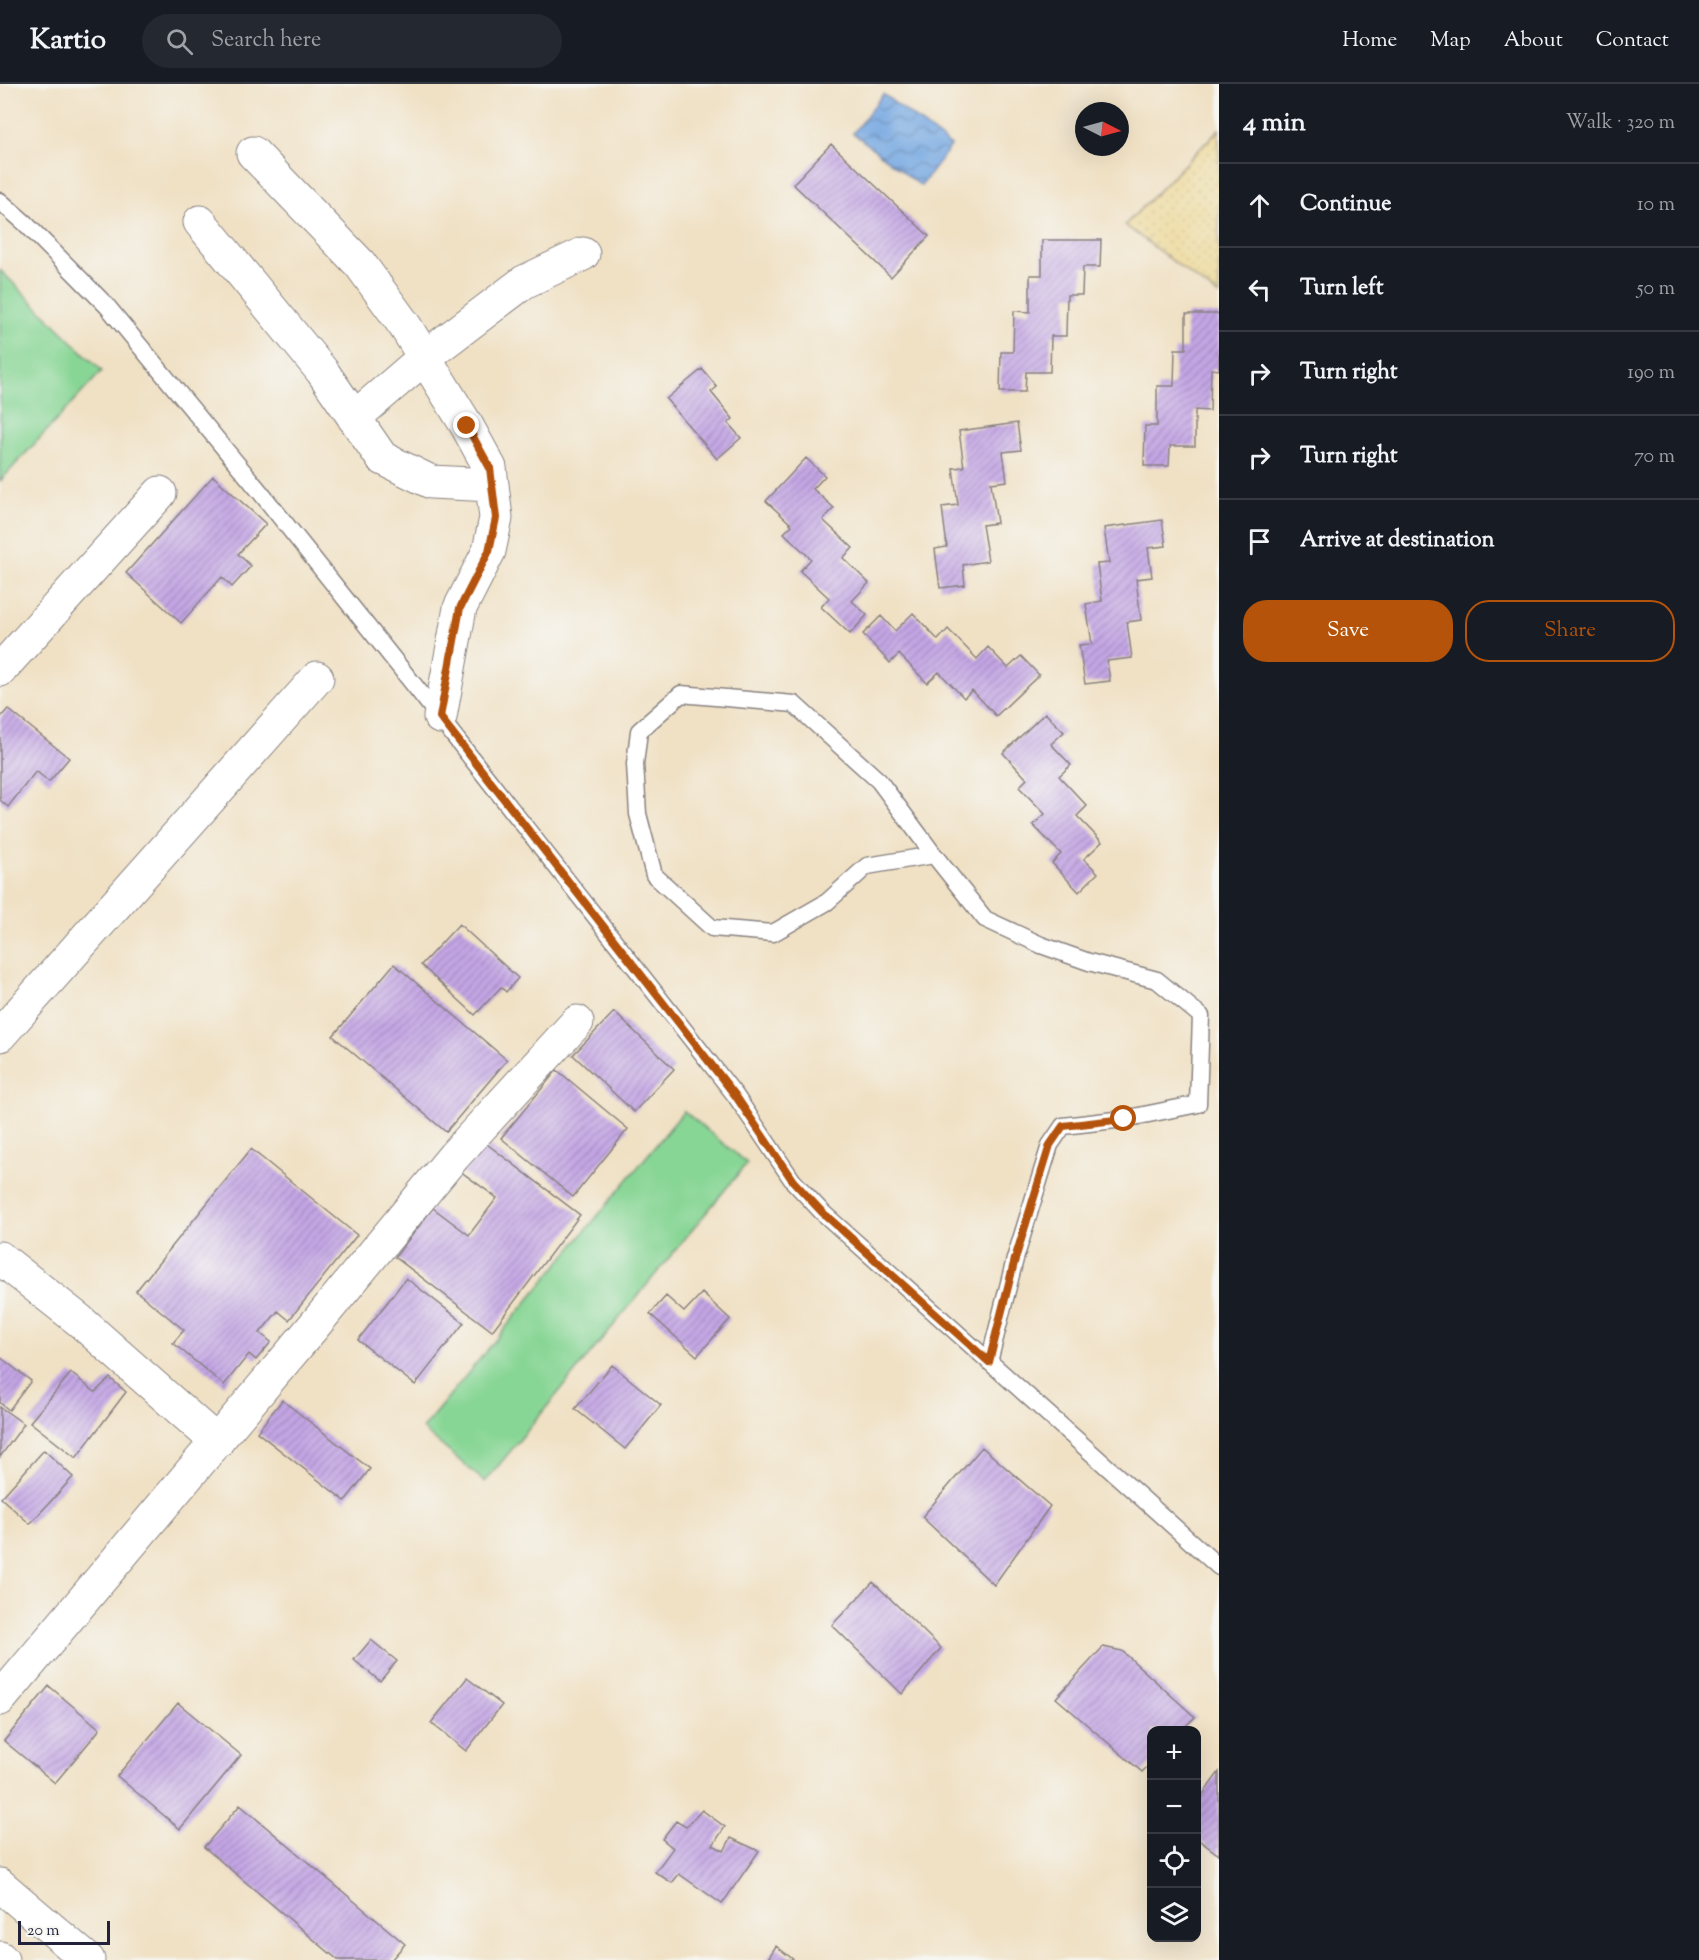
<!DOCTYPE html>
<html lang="en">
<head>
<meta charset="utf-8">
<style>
	:root { --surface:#171b24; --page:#242831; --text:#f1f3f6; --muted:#9ea1a6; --line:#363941; --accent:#b45309 }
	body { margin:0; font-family:"Sorts Mill Goudy",serif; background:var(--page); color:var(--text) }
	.controls { position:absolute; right:18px; bottom:18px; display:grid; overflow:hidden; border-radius:12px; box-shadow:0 6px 24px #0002 }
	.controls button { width:54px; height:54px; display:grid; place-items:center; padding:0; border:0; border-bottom:2px solid var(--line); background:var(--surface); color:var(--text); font:30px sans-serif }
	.compass { position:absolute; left:1075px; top:18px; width:54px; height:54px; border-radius:50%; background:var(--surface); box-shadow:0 6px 24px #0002; rotate:96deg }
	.scale { position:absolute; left:18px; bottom:15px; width:92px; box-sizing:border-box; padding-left:6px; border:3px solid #22223b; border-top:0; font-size:16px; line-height:21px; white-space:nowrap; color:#22223b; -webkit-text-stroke:4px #f6f6f2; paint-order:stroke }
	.stop { position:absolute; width:18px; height:18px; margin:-14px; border:4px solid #b45309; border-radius:50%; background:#fff }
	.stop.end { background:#b45309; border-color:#fff; box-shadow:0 2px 6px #0008 }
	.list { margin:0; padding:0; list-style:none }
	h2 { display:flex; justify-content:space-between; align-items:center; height:78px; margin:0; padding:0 24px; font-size:26px }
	h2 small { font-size:20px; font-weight:400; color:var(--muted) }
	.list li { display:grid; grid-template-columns:39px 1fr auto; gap:18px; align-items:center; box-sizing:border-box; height:84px; padding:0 24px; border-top:2px solid var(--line) }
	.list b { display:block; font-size:22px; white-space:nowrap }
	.list em { font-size:20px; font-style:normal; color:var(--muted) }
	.actions { display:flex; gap:12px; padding:18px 24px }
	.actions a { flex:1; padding:14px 0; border:2px solid var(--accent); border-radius:24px; text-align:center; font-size:21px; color:var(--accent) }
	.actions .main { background:var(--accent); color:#fff }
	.icon { flex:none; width:33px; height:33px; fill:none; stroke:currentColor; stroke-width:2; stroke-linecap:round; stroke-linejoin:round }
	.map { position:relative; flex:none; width:1219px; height:1876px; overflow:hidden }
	header { display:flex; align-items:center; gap:36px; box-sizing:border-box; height:84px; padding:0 30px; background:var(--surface); border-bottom:2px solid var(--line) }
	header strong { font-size:28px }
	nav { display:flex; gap:33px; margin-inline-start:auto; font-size:21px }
	.search { width:420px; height:54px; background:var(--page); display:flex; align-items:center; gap:15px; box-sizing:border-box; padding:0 21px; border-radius:33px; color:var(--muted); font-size:22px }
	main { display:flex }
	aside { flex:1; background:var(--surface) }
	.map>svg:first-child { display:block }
	.grass { fill:#88d695; stroke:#557c68; stroke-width:1.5 }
	.sand { fill:url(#sand-dots); stroke:#887e6c; stroke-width:1.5 }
	.water { fill:url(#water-waves); stroke:#4c648e; stroke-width:1.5 }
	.building { fill:url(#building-hatch) }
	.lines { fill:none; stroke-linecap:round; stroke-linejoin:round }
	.lane-casing { stroke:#898280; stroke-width:19 }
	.street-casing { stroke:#898280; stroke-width:35 }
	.primary-casing { stroke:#898280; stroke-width:35 }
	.lane { stroke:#fff; stroke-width:16 }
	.street { stroke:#fff; stroke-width:33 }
	.primary { stroke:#fff; stroke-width:33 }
	.route { stroke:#b45309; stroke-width:8 }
</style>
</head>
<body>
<header>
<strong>Kartio</strong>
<div class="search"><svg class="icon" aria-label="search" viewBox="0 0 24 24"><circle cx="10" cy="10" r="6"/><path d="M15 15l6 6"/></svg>Search here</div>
<nav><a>Home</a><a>Map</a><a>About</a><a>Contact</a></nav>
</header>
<main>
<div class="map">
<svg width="1219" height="1876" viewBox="0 0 1219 1876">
	<defs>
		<pattern id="sand-dots" width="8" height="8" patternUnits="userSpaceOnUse" patternTransform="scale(1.5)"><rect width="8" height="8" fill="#eeda9e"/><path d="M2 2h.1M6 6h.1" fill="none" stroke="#ccbb89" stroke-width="1.8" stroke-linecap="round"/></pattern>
		<pattern id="water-waves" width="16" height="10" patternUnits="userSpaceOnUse" patternTransform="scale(1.5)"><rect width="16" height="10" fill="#75a7e1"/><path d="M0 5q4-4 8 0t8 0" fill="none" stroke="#6088b8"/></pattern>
		<pattern id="building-hatch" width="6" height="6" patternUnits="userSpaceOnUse" patternTransform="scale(1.5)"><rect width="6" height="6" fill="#c4a6e5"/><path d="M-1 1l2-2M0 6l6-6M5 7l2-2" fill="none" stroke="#9f87bb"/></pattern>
	</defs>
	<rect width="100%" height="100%" fill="#f6f6f2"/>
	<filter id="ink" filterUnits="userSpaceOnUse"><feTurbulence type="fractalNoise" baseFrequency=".0167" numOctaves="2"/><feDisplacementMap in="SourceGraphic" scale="12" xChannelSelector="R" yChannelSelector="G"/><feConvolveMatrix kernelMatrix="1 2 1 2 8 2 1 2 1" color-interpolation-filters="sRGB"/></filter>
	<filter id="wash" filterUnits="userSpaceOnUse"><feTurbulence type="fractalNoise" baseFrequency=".008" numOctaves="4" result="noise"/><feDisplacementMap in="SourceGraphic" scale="24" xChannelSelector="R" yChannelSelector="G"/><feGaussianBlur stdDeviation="1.35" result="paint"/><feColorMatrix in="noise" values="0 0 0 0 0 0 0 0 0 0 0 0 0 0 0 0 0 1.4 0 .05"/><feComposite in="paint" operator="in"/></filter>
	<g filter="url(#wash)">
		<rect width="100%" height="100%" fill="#f0e1c5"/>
		<path class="grass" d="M0,186L102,287L0,397Z
			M684,1027L747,1079L485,1398L422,1345Z"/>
		<path class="sand" d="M1219,45V212L1125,141Z"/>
		<path class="water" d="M883,10L951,62L921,102L853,49Z"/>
		<g id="blocks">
			<path class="building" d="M831,60L929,152L891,193L793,100Z
				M1042,156H1101L1100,183H1083L1082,211H1067L1066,252H1051L1050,288H1026L1025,308H1000L1001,268H1013L1014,227L1030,228V191H1042Z
				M1186,230H1219V286L1211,285L1210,327L1195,326V362H1170L1169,382H1144L1145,342H1157V302H1174L1175,265H1186Z
				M702,285L717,303L711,308L733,335L728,339L741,354L717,375L666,315Z
				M1017,339L1021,366L1003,368L1007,397L991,399L997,439L982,441L988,477L963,481L965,501L940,504L935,465L947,463L942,423L958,421L953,384L964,383L959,347Z
				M806,374L825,392L813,405L834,424L823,436L853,464L843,474L869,499L852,517L867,531L850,550L821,523L829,514L800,487L811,475L784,449L792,441L766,417Z
				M213,392L266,440L238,470L251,482L232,503L222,493L181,539L126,489Z
				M1162,436L1166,462L1148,464L1152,493L1136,495L1141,536L1127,538L1132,574L1107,577L1110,597L1085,600L1079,561L1092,560L1086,520L1102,517L1097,480L1109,479L1104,444Z
				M913,529L938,556L948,545L977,575L988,563L1008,584L1021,572L1039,591L996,632L972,606L964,614L939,588L927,599L899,570L890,579L863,550L881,532L895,547Z
				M8,625L69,674L49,698L36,687L8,723L0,716V634Z
				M1045,629L1064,648L1051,660L1071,681L1059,692L1087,722L1077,732L1102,758L1084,775L1098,789L1079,808L1052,779L1061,770L1033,741L1045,730L1019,703L1027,695L1003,669Z
				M459,840L518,894L506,908L501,903L475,931L421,881Z
				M394,880L507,976L446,1048L333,952Z
				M614,928L674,985L634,1028L573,971Z
				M557,986L628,1045L573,1113L501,1054Z
				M483,1057L580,1131L492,1247L395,1173L433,1124L469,1151L497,1114L460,1087Z
				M251,1065L357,1151L289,1236L278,1227L260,1249L271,1258L256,1276L249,1270L224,1301L173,1259L184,1246L136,1207Z
				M406,1194L464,1239L415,1301L358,1256Z
				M702,1209L730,1235L697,1272L650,1230L666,1212L684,1228Z
				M0,1273L31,1297L9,1326L0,1319Z
				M612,1281L661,1321L625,1365L575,1325Z
				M71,1289L95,1308L110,1294L126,1308L76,1374L30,1338Z
				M282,1316L370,1385L345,1417L257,1348Z
				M0,1323L24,1340L0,1373Z
				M982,1363L1050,1422L994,1501L922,1433Z
				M44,1366L73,1393L30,1440L1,1414Z
				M873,1498L941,1564L902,1610L832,1541Z
				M371,1556L397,1577L380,1597L354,1576Z
				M1103,1563L1122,1567L1195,1633L1182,1646H1152V1678L1142,1688L1056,1614Z
				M467,1594L502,1621L466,1667L431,1639Z
				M49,1602L100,1645L55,1699L4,1657Z
				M178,1619L241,1671L180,1745L117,1692Z
				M1219,1688V1771L1196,1754V1720Z
				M240,1721L405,1860L391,1876H338L204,1763Z
				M702,1726L725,1743L713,1761L724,1767L731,1754L759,1767L722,1820L679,1790L672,1799L655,1788L673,1764L662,1755L676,1737L686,1743Z
				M776,1862L794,1876H767Z"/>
		</g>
	</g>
	<g filter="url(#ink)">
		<use href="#blocks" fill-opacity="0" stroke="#898280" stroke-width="1.5"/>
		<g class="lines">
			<defs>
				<path id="lane" d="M0,117L25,139L107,222L261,409L418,606L735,1011L793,1097L822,1128L1219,1483
					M934,771L867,782L827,818L773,849L712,844L654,791L638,730L635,680L639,647L681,610L794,620L879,697L934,771L985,835L1041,861L1089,878L1157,896L1201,932L1198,1020L1124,1035L1063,1042L1050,1061L1015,1175L989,1278"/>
				<path id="street" d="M253,69L360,180L405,242L467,342L490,384L496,434L489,467L460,524L440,633
					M200,138L322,287L382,374L431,398L492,401
					M354,334L425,273L524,198L583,170
					M0,586L160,409
					M0,951L317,594
					M0,1174L79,1236L217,1358
					M0,1615L313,1243L454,1072L577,938"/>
				<path id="primary" d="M0,1801L88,1876
					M0,1874L2,1876"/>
			</defs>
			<use href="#lane" class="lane-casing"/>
			<use href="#street" class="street-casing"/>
			<use href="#primary" class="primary-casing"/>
			<use href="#lane" class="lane"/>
			<use href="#street" class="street"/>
			<use href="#primary" class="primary"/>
		</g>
	</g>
	<g class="lines" filter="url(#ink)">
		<path class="route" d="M467,342L490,384L496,434L489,467L460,524L440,633L735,1011L793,1097L822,1128L989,1278L1015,1175L1050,1061L1063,1042L1124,1035"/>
	</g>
</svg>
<div class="controls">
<button>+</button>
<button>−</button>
<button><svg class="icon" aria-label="locate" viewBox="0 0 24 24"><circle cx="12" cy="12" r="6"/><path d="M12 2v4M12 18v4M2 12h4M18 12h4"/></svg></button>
<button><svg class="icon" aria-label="layers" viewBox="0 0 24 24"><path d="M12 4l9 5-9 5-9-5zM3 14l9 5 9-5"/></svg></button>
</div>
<svg class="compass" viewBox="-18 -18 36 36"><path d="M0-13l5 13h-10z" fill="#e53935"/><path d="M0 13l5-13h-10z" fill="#9ea1a6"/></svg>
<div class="scale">20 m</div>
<div class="stop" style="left:1124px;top:1035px"></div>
<div class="stop end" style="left:467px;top:342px"></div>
</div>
<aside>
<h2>4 min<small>Walk · 320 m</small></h2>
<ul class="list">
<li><svg class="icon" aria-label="ahead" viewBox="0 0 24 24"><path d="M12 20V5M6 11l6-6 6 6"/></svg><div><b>Continue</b></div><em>10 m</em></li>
<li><svg class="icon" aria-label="left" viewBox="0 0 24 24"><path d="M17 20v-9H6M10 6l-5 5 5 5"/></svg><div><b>Turn left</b></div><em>50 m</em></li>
<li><svg class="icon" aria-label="right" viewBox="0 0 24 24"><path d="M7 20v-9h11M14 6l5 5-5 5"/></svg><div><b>Turn right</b></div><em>190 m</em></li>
<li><svg class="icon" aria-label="right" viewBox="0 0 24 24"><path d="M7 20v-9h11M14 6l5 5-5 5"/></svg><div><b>Turn right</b></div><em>70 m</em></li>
<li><svg class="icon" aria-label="arrive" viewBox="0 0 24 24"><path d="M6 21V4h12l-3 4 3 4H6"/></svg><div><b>Arrive at destination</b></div></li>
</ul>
<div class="actions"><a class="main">Save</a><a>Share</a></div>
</aside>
</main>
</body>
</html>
